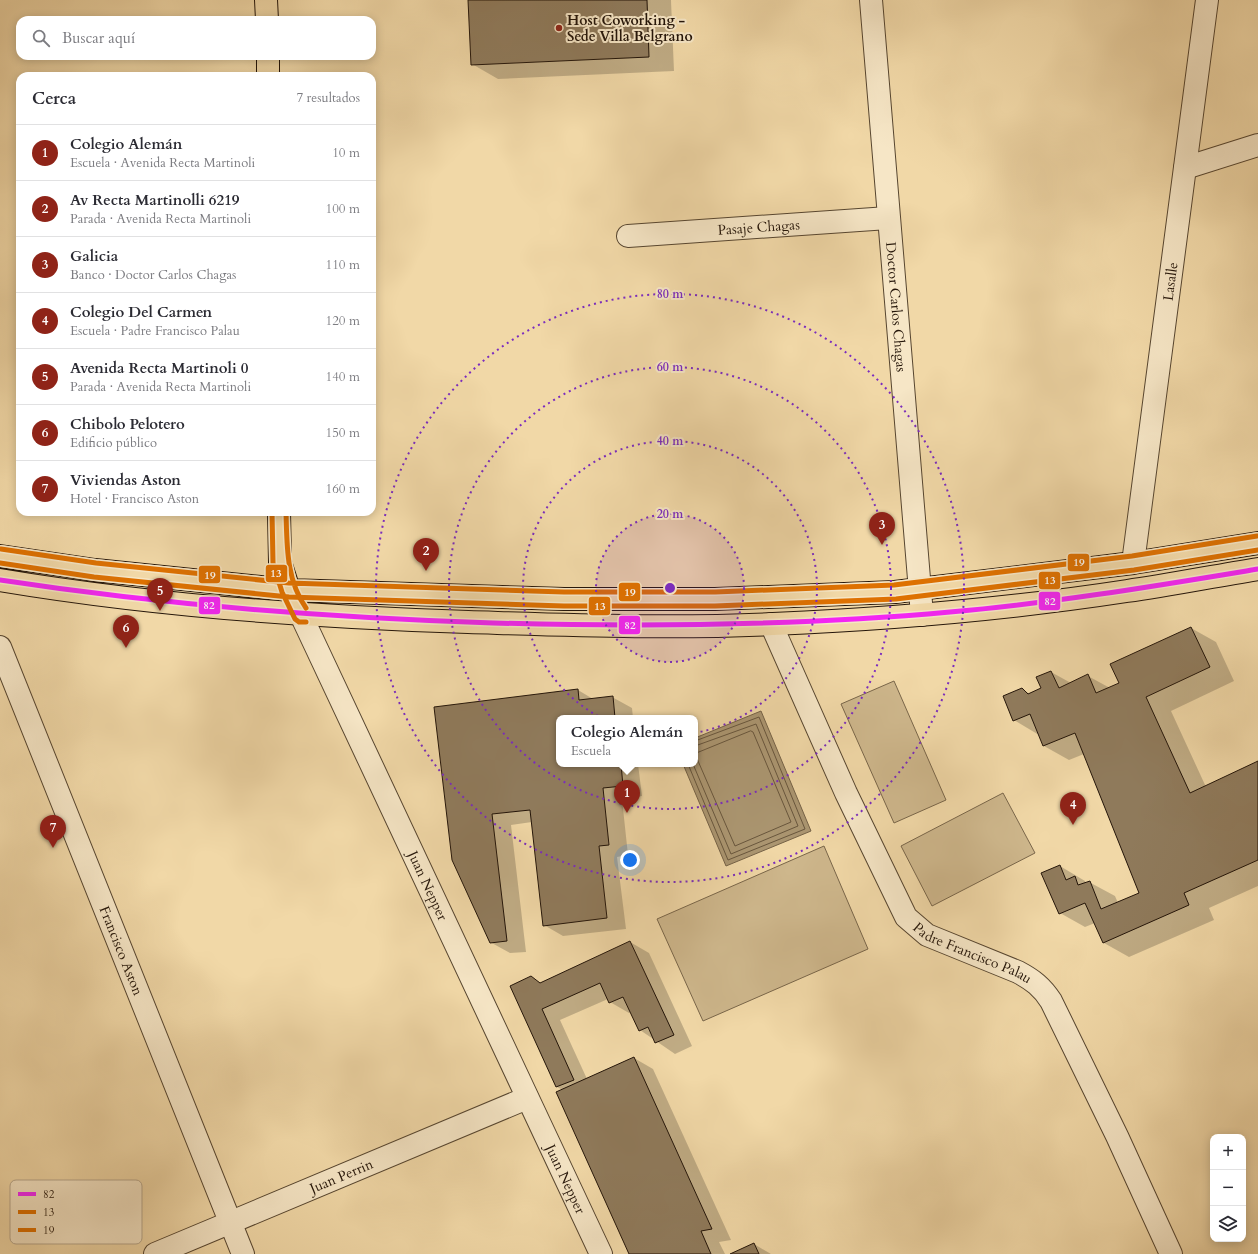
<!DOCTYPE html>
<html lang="es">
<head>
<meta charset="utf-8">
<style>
	:root { --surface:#fff; --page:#f2f2f3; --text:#2b2b33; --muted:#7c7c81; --line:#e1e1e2; --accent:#8f2418 }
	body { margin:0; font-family:Cardo,serif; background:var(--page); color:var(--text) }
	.controls { position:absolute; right:12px; bottom:12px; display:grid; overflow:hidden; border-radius:8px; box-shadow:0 2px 10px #0003 }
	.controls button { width:36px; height:36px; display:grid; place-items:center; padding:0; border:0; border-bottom:1px solid var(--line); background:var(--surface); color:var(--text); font:20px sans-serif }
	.you { position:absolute; left:630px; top:860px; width:14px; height:14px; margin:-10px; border:3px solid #fff; border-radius:50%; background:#1a73e8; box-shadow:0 0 0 6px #1a73e833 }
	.badge { display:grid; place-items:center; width:26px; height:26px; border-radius:50%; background:var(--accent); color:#fff; font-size:13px; font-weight:700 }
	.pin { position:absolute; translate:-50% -33px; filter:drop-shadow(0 1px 2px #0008) }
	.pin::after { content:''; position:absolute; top:21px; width:14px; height:12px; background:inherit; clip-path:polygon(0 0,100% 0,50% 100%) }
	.popup { position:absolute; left:556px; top:715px; width:142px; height:52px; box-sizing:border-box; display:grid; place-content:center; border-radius:8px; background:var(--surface); filter:drop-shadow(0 1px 3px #0005); font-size:13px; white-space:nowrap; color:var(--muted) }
	.popup b { font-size:15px; color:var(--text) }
	.popup::after { content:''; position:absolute; left:50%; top:100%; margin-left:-8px; border:8px solid transparent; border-top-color:var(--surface) }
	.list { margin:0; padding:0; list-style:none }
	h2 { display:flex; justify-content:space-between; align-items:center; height:52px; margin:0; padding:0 16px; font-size:17px }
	h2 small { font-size:13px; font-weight:400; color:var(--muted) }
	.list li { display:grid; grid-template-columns:26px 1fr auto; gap:12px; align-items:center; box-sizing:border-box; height:56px; padding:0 16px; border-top:1px solid var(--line) }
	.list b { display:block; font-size:15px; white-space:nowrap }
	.list p { margin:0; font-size:13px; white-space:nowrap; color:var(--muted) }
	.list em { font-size:13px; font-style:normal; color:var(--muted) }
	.icon { flex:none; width:22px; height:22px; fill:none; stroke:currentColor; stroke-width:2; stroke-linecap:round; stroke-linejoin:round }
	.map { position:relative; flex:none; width:1258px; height:1254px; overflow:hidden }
	.search { position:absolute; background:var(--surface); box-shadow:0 2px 10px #0003; left:16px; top:16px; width:360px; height:44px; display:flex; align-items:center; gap:10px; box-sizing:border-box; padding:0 14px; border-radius:12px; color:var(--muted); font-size:15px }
	.panel { position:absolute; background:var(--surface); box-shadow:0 2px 10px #0003; left:16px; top:72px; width:360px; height:444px; border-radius:12px }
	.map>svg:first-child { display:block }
	.green { fill:#ceb78c; stroke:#79664a }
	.water { fill:#ab9671; stroke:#756247 }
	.shadow { fill:#0003 }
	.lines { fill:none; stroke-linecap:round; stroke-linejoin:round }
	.shore { stroke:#68563d; stroke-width:1 }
	.building { fill:#8f7a5b; stroke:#241509 }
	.minor-casing { stroke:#574630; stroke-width:24 }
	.major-casing { stroke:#241509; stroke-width:24 }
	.minor { stroke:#f6e6c6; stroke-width:22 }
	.major { stroke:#f1d8a7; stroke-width:22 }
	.bus-1-casing { stroke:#f6e6c6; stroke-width:8 }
	.bus-2-casing { stroke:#f6e6c6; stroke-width:8 }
	.bus-3-casing { stroke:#f6e6c6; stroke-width:8 }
	.bus-1 { stroke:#f326f3; stroke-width:5 }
	.bus-2 { stroke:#de7101; stroke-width:5 }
	.bus-3 { stroke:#de7101; stroke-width:5 }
	.ring { fill:none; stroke:#7b2cbf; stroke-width:2; stroke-dasharray:2 4 }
	.poi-dot { fill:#8f2418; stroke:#f6e6c6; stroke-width:1.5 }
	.labels { text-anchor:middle; stroke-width:4; stroke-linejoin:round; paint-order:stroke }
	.poi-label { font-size:14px; font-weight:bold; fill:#241509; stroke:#f6e6c6; text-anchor:start }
	.street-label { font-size:14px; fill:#241509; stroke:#f6e6c6 }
	.key { fill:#f6e6c6; stroke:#b7a78d; stroke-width:1 }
	.key-label { font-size:11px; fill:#241509 }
	.centre { fill:#7b2cbf; stroke:#f6e6c6; stroke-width:2 }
	.ring-label { font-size:12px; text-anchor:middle; font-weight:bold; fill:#7b2cbf; stroke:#f6e6c6; stroke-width:4; stroke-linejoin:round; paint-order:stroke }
	.line-badge { stroke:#f6e6c6; stroke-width:1.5 }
	.badge-label { font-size:11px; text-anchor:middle; font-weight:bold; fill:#fff }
</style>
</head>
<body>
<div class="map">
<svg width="1258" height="1254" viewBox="0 0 1258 1254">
	<rect width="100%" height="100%" fill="#f1d8a7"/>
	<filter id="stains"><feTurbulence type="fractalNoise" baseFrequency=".005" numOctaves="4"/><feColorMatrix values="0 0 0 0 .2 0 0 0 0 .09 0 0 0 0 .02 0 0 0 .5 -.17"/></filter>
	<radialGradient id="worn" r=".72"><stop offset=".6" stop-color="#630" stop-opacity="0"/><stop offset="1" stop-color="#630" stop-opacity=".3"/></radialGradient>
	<path class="green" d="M894,681L946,800L894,823L841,704Z
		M1003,793L1035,853L932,906L901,846Z
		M824,846L868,949L703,1021L657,919Z"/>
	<path class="water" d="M761,711L811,831L726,866L683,764H695V738Z"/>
	<path class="shadow" d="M469,0H671L674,71L498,79L472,64Z
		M1191,628L1216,642L1234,681L1171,711L1206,787L1258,762V886L1209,908L1214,920L1129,957L1104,943L1095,923L1085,927L1060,913V866L1085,881L1086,883L1089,882L1115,896L1118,903L1141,894L1084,754L1069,760L1044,746L1039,735L1014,720L1022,689L1030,694L1042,688L1051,672L1071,683L1088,676L1110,688L1120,683Z
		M578,690L593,699L612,697L632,708L633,718H559V764H638L642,796L622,799L628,855L617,857L626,929L563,936L544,925L532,822L511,825L526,952L510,953L490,942L453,860Z
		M630,942L649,953L692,1046L675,1054L640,1030L631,1012L629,1013L610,1002L608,999L560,1020L587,1079L634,1058L653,1069L731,1240L719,1242L725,1254H631L563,1090L557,1087L511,987L531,977L541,983Z
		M754,1244L771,1254H732Z"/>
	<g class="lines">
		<path class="shore" d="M751,731L753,732L791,822L735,846L695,754Z
			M688,764L728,860L805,829L759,717L695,741
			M693,764L731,854L798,826L756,724L695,746"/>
	</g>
	<path class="building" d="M468,0H647L649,57L471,65Z
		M1191,627L1210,667L1146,697L1190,793L1258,761V860L1184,893L1189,905L1103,943L1085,903L1059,914L1041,873L1060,865L1066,880L1075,876L1078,885L1090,881L1101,909L1139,893L1075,733L1043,746L1030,714L1013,721L1003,696L1022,688L1028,694L1041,688L1036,677L1051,671L1059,688L1088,674L1096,693L1119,683L1110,664Z
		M578,689L579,700L613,696L615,718H559V764H621L623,786L603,788L609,845L599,846L607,918L543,926L530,810L492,814L507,941L490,943L452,860L434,707Z
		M630,941L674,1035L655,1043L648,1027L639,1031L623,997L609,1003L600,983L542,1009L574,1080L556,1087L510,986L531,976L540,983Z
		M634,1057L712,1229L701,1231L711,1254H629L556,1092Z
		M754,1243L759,1254H730Z"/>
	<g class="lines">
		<defs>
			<g id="minor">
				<path id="s1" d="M871,0L922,615"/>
				<path d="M1185,168L1258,145"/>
				<path id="s2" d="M628,236L888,218"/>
				<path id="s3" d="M1133,563L1207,0"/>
				<path id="s4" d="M301,615L601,1254"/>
				<path id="s5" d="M771,624L846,793L906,917L927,935L1018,972C1033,980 1042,987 1051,1001L1117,1136L1171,1254"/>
				<path id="s6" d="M0,647L243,1254"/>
				<path id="s7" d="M155,1254L527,1098"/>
			</g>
			<path id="major" d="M266,0L267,20
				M268,56V76
				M279,512L280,562L289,590L295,603
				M0,556L95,570L289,590L564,599H715L895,592L1133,563L1258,543
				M0,580C155,606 311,617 468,622C569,625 671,629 773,624C891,619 1009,609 1127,591C1170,585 1214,576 1258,569"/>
		</defs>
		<use href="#minor" class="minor-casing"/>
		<use href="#major" class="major-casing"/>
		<use href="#minor" class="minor"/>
		<use href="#major" class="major"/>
		<defs>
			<path id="bus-1" d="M0,580C164,605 328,618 493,623C646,627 798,626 950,612C1054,603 1155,586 1258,569"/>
			<path id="bus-2" d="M272,512L273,563L282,592L295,619L299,622H306
				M0,563L94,577L289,597L564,606H715L896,599L1134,570L1258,550"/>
			<path id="bus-3" d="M286,512C287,545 286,580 306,608
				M1,549L96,563L289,583L564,592H715L894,585L1132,556L1257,536"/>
		</defs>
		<use href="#bus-1" class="bus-1-casing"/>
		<use href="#bus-2" class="bus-2-casing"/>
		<use href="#bus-3" class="bus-3-casing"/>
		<use href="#bus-1" class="bus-1"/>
		<use href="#bus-2" class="bus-2"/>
		<use href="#bus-3" class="bus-3"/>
	</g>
	<circle cx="670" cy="588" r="74" fill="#7b2cbf" fill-opacity=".12"/>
	<g class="ring">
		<circle cx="670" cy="588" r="74"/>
		<circle cx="670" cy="588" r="147"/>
		<circle cx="670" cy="588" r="221"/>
		<circle cx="670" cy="588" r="294"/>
	</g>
	<circle class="poi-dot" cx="559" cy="28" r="4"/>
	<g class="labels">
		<g class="poi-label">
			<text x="567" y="25">Host Coworking -<tspan x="567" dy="16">Sede Villa Belgrano</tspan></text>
		</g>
		<g class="street-label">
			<text dy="5" stroke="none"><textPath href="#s2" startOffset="131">Pasaje Chagas</textPath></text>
			<text dy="5" stroke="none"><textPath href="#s3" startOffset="284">Lasalle</textPath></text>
			<text dy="5" stroke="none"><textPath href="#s1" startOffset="308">Doctor Carlos Chagas</textPath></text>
			<text dy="5" stroke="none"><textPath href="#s4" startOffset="299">Juan Nepper</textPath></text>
			<text dy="5" stroke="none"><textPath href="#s6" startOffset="327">Francisco Aston</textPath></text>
			<text dy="5" stroke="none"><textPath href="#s5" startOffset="399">Padre Francisco Palau</textPath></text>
			<text dy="5" stroke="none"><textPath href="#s7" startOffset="202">Juan Perrin</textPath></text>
			<text dy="5" stroke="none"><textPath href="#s4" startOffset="623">Juan Nepper</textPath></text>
		</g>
	</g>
	<rect x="10" y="1180" width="132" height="64" rx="6" class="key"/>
	<rect x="18" y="1192" width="18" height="4" fill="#f326f3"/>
	<rect x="18" y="1210" width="18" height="4" fill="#de7101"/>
	<rect x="18" y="1228" width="18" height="4" fill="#de7101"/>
	<g class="key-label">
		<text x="43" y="1198">82</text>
		<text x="43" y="1216">13</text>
		<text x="43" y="1234">19</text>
	</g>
	<circle cx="670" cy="588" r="6" class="centre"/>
	<g class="ring-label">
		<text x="670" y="298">80 m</text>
		<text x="670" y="371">60 m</text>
		<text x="670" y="445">40 m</text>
		<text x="670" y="518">20 m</text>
	</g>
	<g class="line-badge">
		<rect x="1067" y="553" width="23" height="19" rx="4" fill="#de7101"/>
		<rect x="265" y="564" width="23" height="19" rx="4" fill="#de7101"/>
		<rect x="198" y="565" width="23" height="19" rx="4" fill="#de7101"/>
		<rect x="1038" y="571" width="23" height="19" rx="4" fill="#de7101"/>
		<rect x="618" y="582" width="23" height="20" rx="4" fill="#de7101"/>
		<rect x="1038" y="591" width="23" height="20" rx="4" fill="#f326f3"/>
		<rect x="198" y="596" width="23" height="19" rx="4" fill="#f326f3"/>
		<rect x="588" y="596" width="23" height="20" rx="4" fill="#de7101"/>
		<rect x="618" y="615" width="23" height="20" rx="4" fill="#f326f3"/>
	</g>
	<g class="badge-label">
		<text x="1079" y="566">19</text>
		<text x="276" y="577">13</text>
		<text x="210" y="579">19</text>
		<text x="1050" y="584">13</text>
		<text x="630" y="596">19</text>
		<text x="1050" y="605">82</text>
		<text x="209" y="609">82</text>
		<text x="600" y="610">13</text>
		<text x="630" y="629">82</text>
	</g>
	<rect width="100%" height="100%" filter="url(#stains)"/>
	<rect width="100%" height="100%" fill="url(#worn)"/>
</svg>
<div class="controls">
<button>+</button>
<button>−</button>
<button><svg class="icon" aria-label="layers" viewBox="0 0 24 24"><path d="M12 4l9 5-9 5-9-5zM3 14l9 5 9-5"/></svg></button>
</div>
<div class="you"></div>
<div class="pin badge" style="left:627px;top:813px">1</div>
<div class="popup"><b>Colegio Alemán</b>Escuela</div>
<div class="pin badge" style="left:426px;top:571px">2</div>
<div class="pin badge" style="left:882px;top:545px">3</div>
<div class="pin badge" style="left:1073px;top:825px">4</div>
<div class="pin badge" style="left:160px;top:611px">5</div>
<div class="pin badge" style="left:126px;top:648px">6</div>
<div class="pin badge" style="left:53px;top:848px">7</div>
<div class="search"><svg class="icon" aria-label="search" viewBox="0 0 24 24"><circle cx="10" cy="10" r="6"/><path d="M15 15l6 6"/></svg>Buscar aquí</div>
<section class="panel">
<h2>Cerca<small>7 resultados</small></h2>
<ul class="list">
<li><span class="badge">1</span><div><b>Colegio Alemán</b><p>Escuela · Avenida Recta Martinoli</p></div><em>10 m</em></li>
<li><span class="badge">2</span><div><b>Av Recta Martinolli 6219</b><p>Parada · Avenida Recta Martinoli</p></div><em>100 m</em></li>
<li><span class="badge">3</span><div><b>Galicia</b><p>Banco · Doctor Carlos Chagas</p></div><em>110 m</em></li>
<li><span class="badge">4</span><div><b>Colegio Del Carmen</b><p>Escuela · Padre Francisco Palau</p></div><em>120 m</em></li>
<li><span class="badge">5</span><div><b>Avenida Recta Martinoli 0</b><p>Parada · Avenida Recta Martinoli</p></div><em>140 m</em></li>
<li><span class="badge">6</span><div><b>Chibolo Pelotero</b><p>Edificio público</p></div><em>150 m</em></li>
<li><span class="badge">7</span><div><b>Viviendas Aston</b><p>Hotel · Francisco Aston</p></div><em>160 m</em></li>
</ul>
</section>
</div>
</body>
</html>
